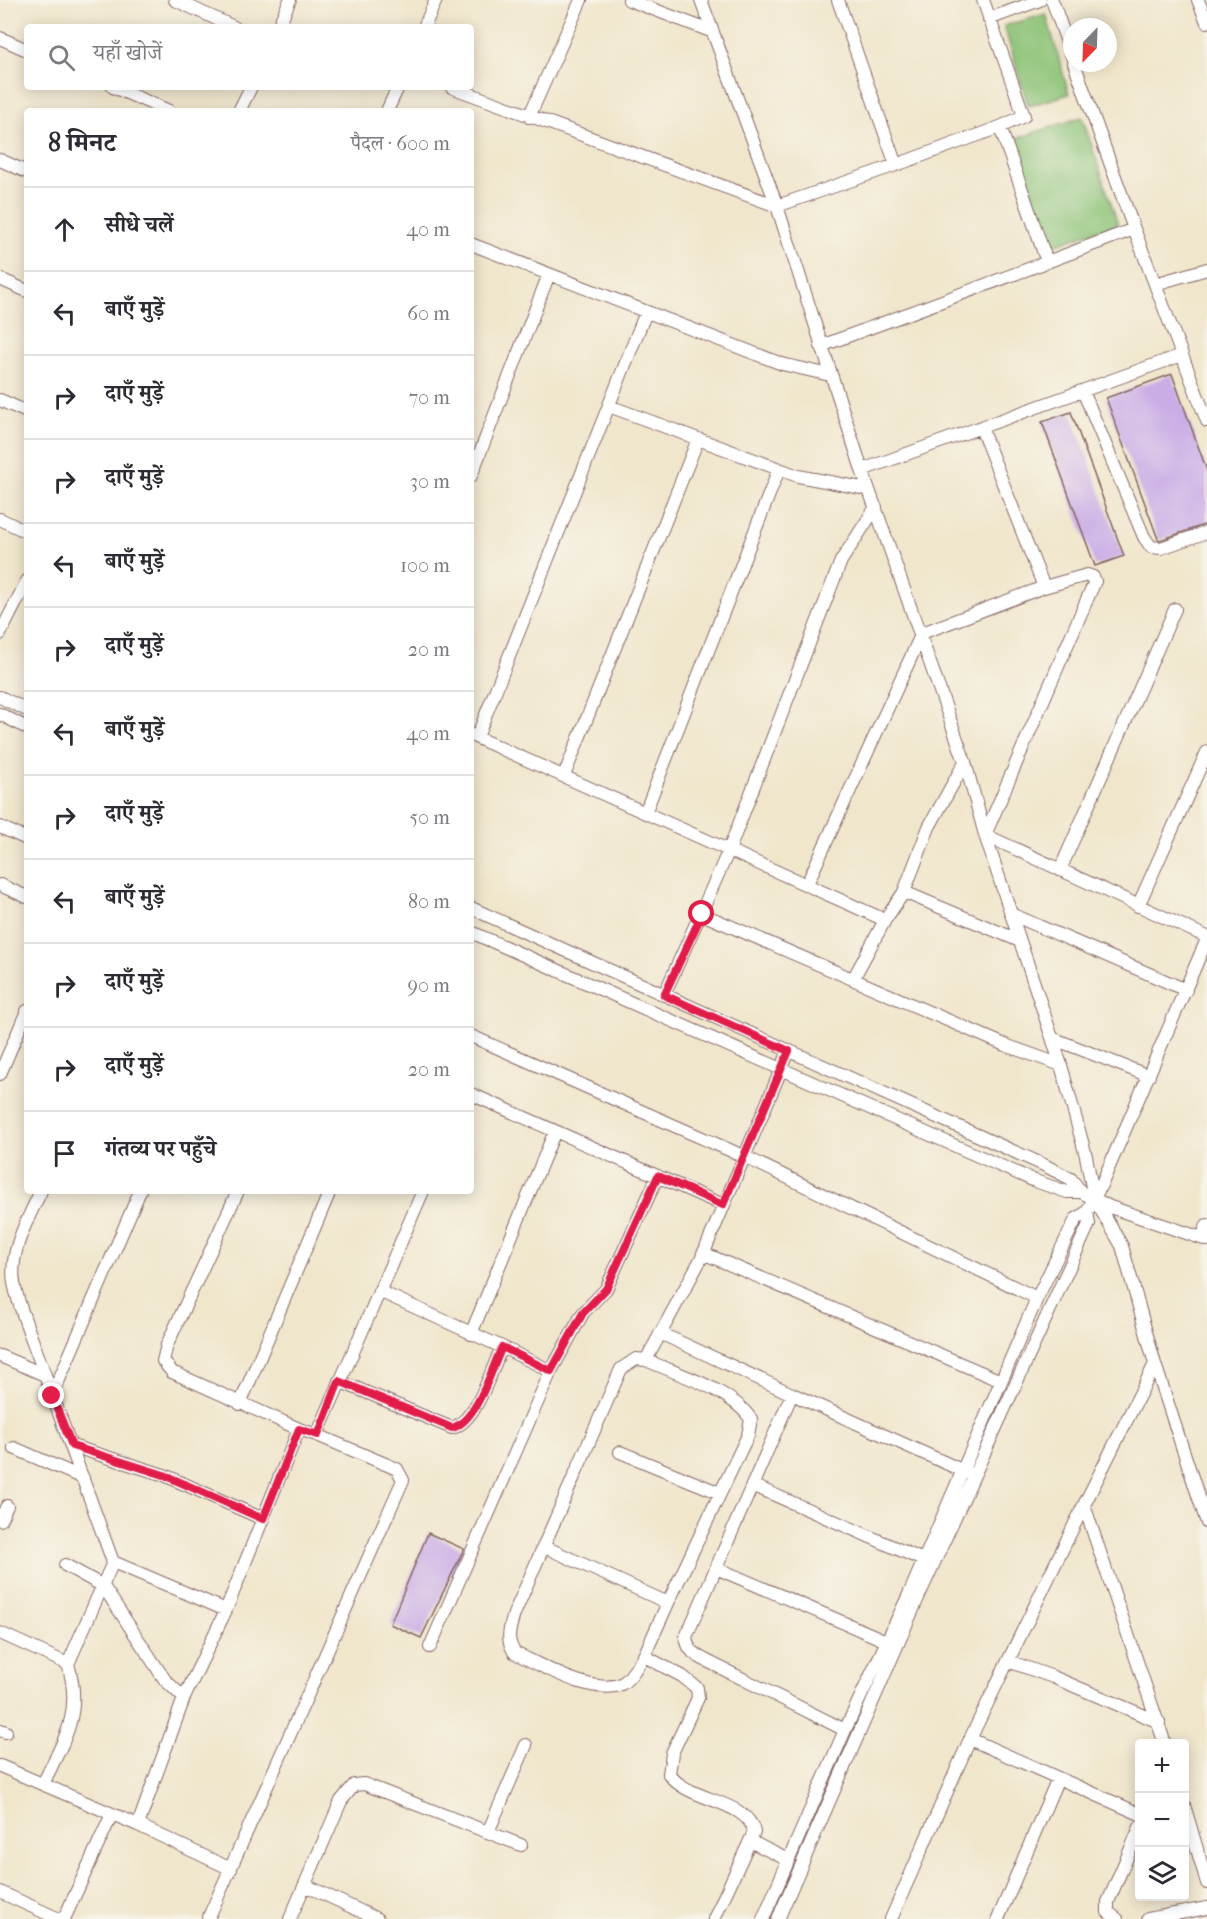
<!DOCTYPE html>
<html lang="hi">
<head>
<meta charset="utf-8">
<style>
	:root { --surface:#fff; --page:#f2f2f3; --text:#2b2b33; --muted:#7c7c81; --line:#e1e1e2 }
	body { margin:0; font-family:"IM FELL French Canon","Noto Serif Devanagari",serif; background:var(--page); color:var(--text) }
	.controls { position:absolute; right:18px; bottom:18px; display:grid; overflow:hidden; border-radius:6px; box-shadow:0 3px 15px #0003 }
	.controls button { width:54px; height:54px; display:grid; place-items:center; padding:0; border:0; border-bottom:2px solid var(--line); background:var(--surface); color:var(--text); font:30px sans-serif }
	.compass { position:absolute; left:1063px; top:18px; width:54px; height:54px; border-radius:50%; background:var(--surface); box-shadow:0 3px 15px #0003; rotate:203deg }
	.stop { position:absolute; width:18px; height:18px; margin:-14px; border:4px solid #e11d48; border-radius:50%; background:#fff }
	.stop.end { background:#e11d48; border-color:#fff; box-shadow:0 2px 6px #0008 }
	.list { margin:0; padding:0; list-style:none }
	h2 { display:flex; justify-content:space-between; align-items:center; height:78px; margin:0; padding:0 24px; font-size:26px }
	h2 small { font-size:20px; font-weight:400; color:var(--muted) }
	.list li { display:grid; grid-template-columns:39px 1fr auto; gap:18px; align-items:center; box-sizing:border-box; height:84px; padding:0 24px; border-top:2px solid var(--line) }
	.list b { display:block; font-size:22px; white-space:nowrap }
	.list em { font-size:20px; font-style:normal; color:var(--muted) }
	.icon { flex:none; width:33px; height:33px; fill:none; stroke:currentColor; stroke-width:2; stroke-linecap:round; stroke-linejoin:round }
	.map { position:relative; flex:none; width:1207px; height:1919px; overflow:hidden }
	.search { position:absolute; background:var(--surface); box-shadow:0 3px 15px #0003; left:24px; top:24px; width:450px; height:66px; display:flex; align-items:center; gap:15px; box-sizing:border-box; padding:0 21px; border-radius:6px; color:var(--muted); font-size:22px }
	.panel { position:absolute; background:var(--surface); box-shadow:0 3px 15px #0003; left:24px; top:108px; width:450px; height:1086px; border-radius:6px }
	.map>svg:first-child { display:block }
	.green { fill:#8cc377; stroke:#6b7151; stroke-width:1.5 }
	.building { fill:#caade7 }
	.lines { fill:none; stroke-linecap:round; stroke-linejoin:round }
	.street-casing { stroke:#846563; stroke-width:14 }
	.street { stroke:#fff; stroke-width:12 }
	.route { stroke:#e11d48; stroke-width:8 }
</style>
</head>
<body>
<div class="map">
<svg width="1207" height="1919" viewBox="0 0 1207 1919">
	<rect width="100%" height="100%" fill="#f7f3e8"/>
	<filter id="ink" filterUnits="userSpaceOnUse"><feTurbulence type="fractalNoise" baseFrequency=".0167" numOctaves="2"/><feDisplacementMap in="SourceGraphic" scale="12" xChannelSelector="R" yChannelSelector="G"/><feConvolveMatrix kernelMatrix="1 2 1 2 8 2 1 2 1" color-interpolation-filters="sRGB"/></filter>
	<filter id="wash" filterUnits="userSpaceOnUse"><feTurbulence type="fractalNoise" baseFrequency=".008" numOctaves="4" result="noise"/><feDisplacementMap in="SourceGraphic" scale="24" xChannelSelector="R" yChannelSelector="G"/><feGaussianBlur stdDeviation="1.35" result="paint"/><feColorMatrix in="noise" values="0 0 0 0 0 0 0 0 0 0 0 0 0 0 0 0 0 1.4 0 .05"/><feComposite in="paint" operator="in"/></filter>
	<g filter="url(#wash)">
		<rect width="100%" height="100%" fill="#f0e6cc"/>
		<path class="green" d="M1046,14L1069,94L1028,106L1004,26Z
			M1082,117L1118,224L1050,246L1015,139Z"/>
		<g id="blocks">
			<path class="building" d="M1172,374L1207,471V524L1160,540L1158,539L1106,398Z
				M1071,412L1124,556L1095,566L1042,422Z
				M428,1533L464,1549L421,1638L390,1624Z"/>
		</g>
	</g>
	<g filter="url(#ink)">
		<use href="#blocks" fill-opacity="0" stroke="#846563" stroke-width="1.5"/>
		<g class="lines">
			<defs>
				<path id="street" d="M175,0L234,27
					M629,0L713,32
					M701,0L777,206L862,470L1182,355L1134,229
					M838,0L896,165L1000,127
					M983,0L1024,116L1000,127L1047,262L1134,229L1074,63
					M1052,0L1072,56
					M1198,0L1207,22
					M989,19L1040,0
					M278,27L290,0
					M424,27L436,0
					M0,38L27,50
					M113,87L169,111
					M451,87L777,206L896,165
					M239,111L251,87
					M387,111L398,87
					M529,117L581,0
					M0,160L27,172
					M471,244L782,364L830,375
					M0,279L27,291
					M1155,284L1207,269
					M821,346L1047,262
					M1182,355L1207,421
					M1083,391L1144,537L1151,547L1161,548L1207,532
					M0,400L27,412
					M609,406L798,476L867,489
					M862,470L965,762L985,835L1061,1065L1086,1156L1094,1198L1122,1246L1155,1364L1207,1523
					M471,476L549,274
					M0,519L27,532
					M1044,587L1087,575L1093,577L1095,581L985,835L1207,937
					M0,634L27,581
					M0,697L27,710
					M0,714L27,728
					M471,735L885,920L904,892L1020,941
					M477,737L646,312
					M564,776L698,439
					M645,813L779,469
					M0,827L27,839
					M1060,870L1175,609
					M807,884L922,633L1044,587L981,428
					M0,885L27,897
					M904,892L929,827L965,762
					M1138,906L1207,752
					M471,908L1044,1165L1071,1179L1081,1192L1110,1207L1207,1240
					M702,914L1005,1045L1061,1065
					M1011,914L1186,990
					M471,932L1035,1181L1067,1192H1081
					M853,979L885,920
					M664,995L729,850L841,561L876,507
					M471,1036L743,1156L1037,1298
					M1052,1038L1149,1076
					M0,1074L27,1011
					M471,1094L723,1205
					M41,1191C28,1219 9,1251 14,1283C19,1310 36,1348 45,1375
					M238,1191L167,1345L163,1361L172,1372L299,1429
					M1202,1238L1207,1225
					M703,1253L1001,1381
					M660,1333L792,1394L686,1637C688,1651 695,1655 707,1661L845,1730
					M471,1334L555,1131
					M502,1347L551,1371L583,1313L606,1289L658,1176
					M0,1356L45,1375L113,1562
					M1155,1364L1084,1505L1165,1744
					M339,1381L452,1428C477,1421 491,1370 502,1347L379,1291
					M792,1394L968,1473
					M52,1396L140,1191
					M240,1404L330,1191
					M72,1446L164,1475L263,1519
					M14,1448L83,1478
					M620,1452L720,1493
					M752,1485L923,1560
					M0,1520L7,1506
					M545,1547L668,1603L644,1656L682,1676L697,1688L698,1698L672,1753L669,1774C688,1802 747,1799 754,1832L714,1919
					M65,1565L103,1586L165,1680L184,1698
					M716,1568L891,1643
					M668,1603L748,1435L751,1419C729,1388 681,1376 646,1360L702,1257L789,1051
					M0,1633L68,1664L113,1562L226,1610L299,1429L317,1435L423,1191
					M430,1647L551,1371
					M644,1656C638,1664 630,1680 621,1684C593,1696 541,1665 515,1653C505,1640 510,1628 514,1614L621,1369L636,1359L646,1360
					M1008,1661L1053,1677L1159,1722
					M0,1730L6,1732
					M970,1739L1058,1778L998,1919
					M0,1766L138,1825L231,1869
					M1058,1778L1140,1814
					M43,1784C64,1739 83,1714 68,1664
					M1184,1805L1207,1883
					M138,1825L184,1698L226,1610
					M488,1832L526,1745
					M750,1841L788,1860
					M305,1885L377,1919
					M0,1892L59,1919
					M64,1919L112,1814
					M208,1919L403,1480L397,1469L317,1435
					M290,1919L341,1801L354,1785L364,1784L521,1845
					M763,1919L845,1730L911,1590L1037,1298L1076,1219L1087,1212L1103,1181L1207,939
					M778,1919L917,1600L1089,1224L1087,1212
					M891,1919L970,1739L1084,1505
					M1117,1919L1108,1912V1902L1140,1827
					M1148,1919L1207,1908"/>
			</defs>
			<use href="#street" class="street-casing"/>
			<use href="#street" class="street"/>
		</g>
	</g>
	<g class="lines" filter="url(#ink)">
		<path class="route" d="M52,1396L72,1446L164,1475L263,1519L299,1429L318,1435L339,1381L452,1428C477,1421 491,1370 502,1347L551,1371L583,1313L606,1289L658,1176L723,1205L789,1051L664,995L702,914"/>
	</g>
</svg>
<div class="controls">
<button>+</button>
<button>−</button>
<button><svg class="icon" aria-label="layers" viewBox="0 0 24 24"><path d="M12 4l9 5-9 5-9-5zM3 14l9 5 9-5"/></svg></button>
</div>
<svg class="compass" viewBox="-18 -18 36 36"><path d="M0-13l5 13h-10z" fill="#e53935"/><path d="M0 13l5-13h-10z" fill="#7c7c81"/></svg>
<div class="stop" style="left:702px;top:914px"></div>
<div class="stop end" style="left:52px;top:1396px"></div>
<div class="search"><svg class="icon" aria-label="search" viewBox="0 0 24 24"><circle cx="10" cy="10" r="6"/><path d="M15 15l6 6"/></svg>यहाँ खोजें</div>
<section class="panel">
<h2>8 मिनट<small>पैदल · 600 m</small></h2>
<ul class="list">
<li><svg class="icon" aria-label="ahead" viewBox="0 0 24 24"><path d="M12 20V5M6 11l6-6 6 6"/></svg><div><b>सीधे चलें</b></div><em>40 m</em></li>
<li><svg class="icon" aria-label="left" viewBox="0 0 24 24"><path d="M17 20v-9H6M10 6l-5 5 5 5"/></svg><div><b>बाएँ मुड़ें</b></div><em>60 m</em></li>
<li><svg class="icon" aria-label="right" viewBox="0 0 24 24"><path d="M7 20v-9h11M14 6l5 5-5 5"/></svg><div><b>दाएँ मुड़ें</b></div><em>70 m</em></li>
<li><svg class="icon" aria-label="right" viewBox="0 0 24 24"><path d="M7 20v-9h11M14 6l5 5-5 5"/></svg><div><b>दाएँ मुड़ें</b></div><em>30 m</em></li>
<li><svg class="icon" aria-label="left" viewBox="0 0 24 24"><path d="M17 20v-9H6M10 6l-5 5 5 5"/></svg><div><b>बाएँ मुड़ें</b></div><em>100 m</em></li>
<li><svg class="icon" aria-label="right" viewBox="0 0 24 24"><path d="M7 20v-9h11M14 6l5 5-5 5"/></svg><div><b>दाएँ मुड़ें</b></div><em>20 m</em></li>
<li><svg class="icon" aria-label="left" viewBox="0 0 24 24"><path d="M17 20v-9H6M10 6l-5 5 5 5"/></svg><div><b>बाएँ मुड़ें</b></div><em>40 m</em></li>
<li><svg class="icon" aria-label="right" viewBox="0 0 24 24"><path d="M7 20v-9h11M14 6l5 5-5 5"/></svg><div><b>दाएँ मुड़ें</b></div><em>50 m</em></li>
<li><svg class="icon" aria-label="left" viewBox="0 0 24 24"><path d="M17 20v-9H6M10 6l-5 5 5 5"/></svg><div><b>बाएँ मुड़ें</b></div><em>80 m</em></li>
<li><svg class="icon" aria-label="right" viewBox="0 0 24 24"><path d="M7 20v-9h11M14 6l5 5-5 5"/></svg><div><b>दाएँ मुड़ें</b></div><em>90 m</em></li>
<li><svg class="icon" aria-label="right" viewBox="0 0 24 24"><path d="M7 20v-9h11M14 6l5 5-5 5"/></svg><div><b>दाएँ मुड़ें</b></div><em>20 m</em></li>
<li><svg class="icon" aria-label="arrive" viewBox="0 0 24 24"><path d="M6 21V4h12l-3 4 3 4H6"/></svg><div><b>गंतव्य पर पहुँचे</b></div></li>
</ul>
</section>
</div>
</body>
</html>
